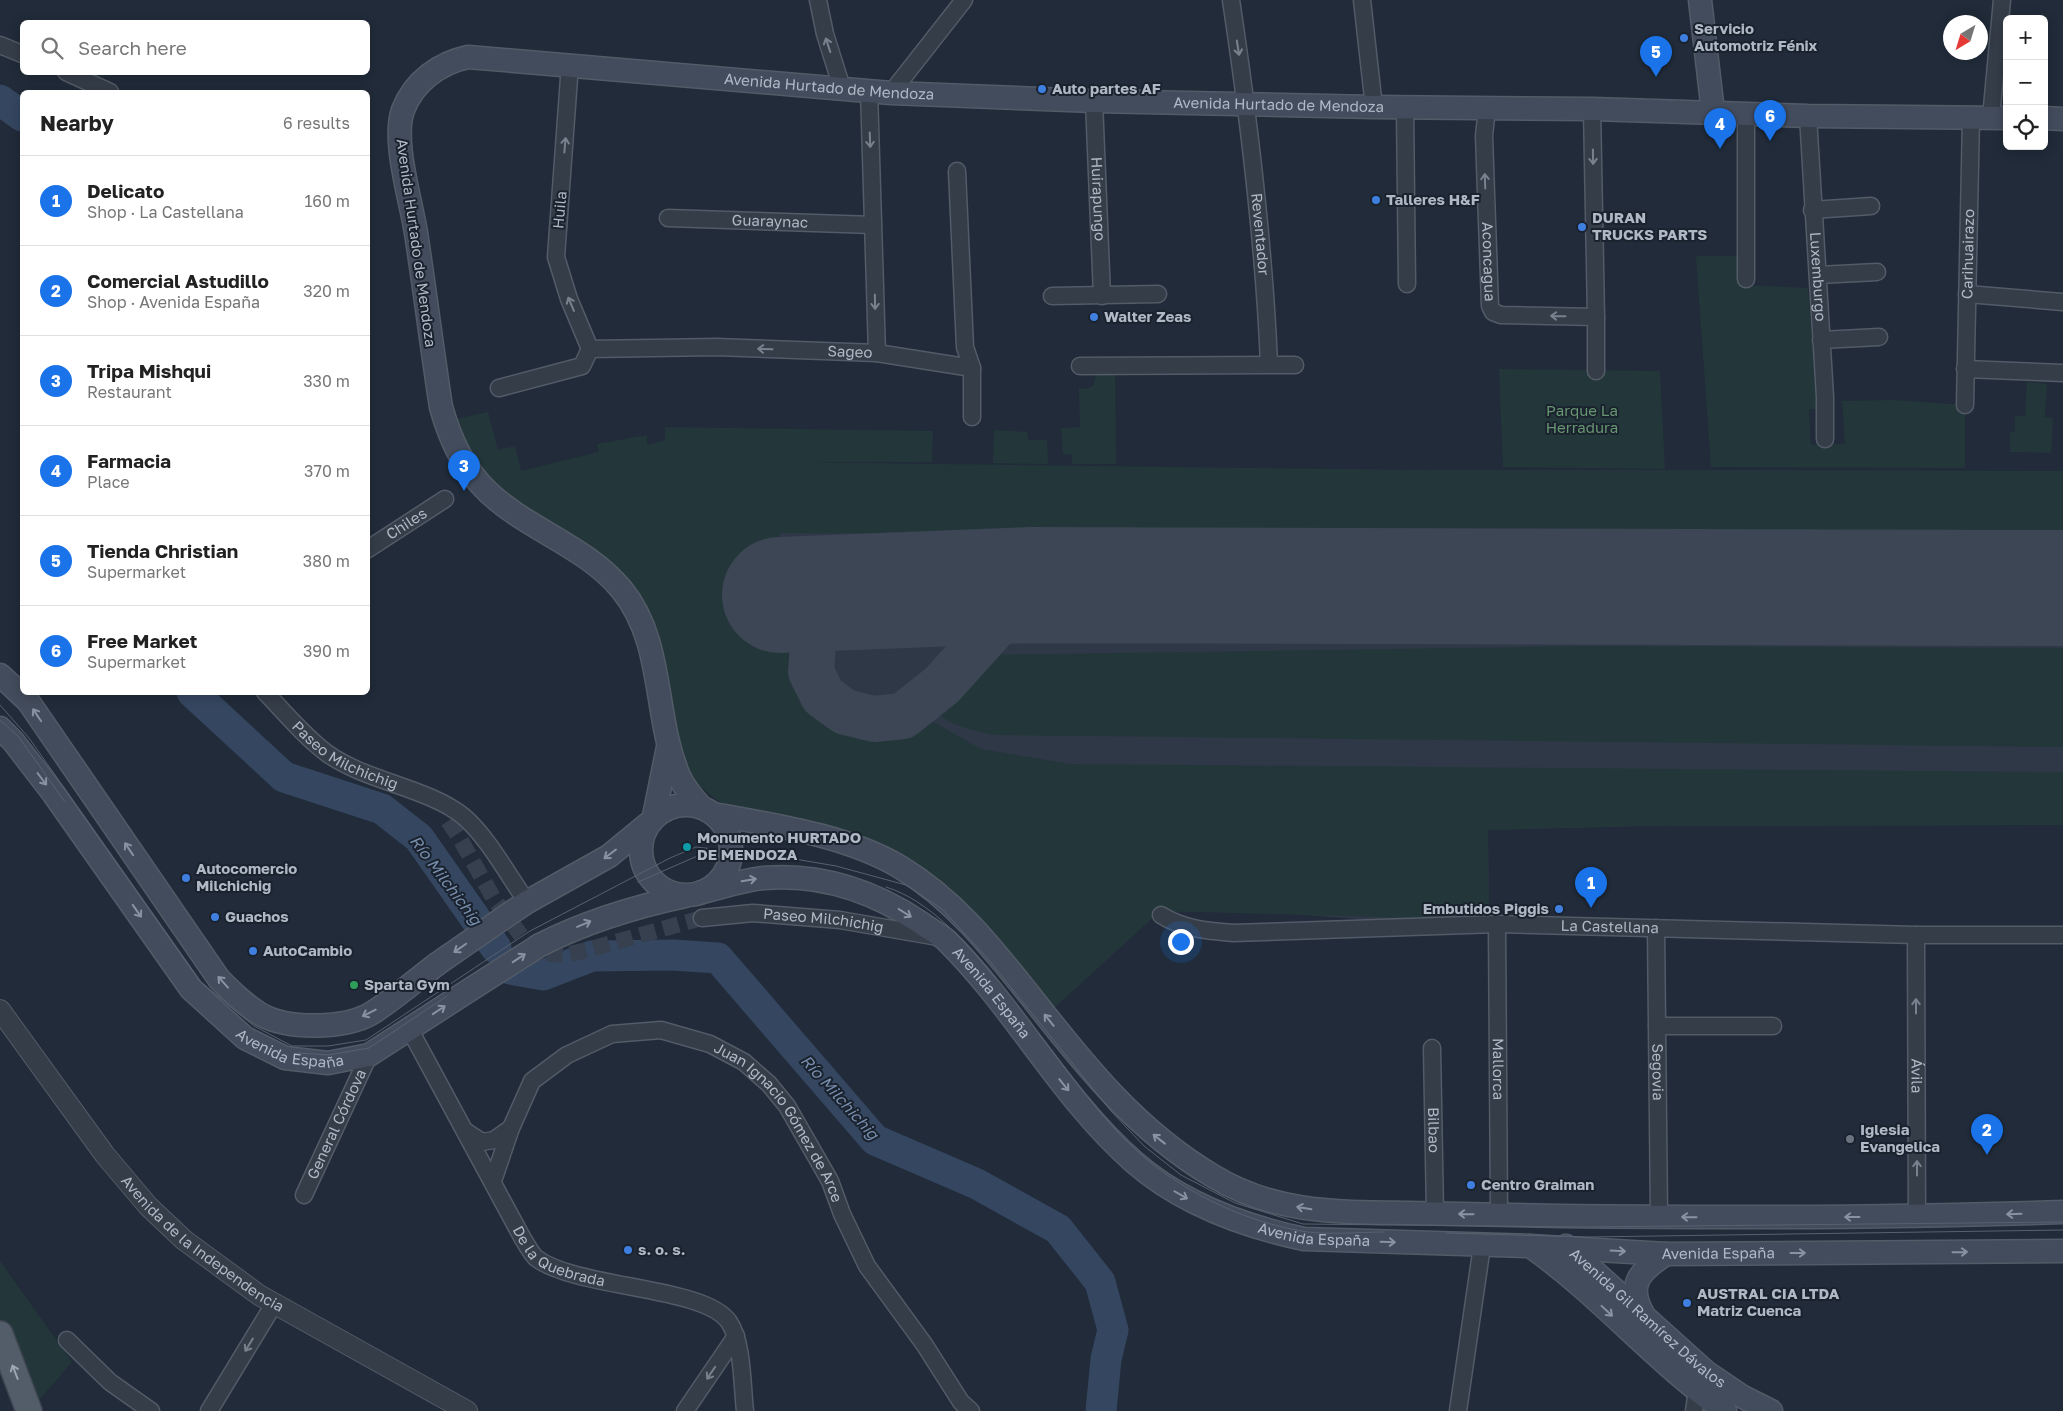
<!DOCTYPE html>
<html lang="en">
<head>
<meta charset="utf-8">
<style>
	:root { --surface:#fff; --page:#f2f2f2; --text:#222; --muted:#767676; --line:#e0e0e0; --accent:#1a73e8 }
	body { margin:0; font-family:"Golos Text",sans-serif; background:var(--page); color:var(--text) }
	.controls { position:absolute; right:15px; top:15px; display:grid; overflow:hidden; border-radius:8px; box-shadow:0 2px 12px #0003 }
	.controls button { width:45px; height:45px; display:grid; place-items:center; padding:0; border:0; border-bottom:1px solid var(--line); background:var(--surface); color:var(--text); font:25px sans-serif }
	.compass { position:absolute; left:1943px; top:15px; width:45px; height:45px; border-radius:50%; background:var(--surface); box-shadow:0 2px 12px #0003; rotate:218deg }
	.you { position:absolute; left:1180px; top:941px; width:18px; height:18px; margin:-12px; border:4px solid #fff; border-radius:50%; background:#1a73e8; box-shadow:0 0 0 8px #1a73e833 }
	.badge { display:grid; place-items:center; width:32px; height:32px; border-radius:50%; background:var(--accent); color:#fff; font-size:16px; font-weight:700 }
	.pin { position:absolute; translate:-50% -41px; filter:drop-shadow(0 1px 2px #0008) }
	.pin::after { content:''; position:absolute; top:26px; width:18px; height:15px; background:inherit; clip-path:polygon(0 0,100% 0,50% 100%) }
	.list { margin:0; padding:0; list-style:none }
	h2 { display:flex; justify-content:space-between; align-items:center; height:65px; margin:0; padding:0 20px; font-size:21px }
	h2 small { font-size:16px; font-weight:400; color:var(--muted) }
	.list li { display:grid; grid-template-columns:32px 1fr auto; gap:15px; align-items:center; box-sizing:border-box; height:90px; padding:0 20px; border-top:1px solid var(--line) }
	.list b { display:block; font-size:19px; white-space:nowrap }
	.list p { margin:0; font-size:16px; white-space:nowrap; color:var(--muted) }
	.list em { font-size:16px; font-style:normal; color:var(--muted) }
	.icon { flex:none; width:28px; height:28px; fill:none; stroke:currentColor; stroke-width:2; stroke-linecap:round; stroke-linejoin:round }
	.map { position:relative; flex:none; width:2063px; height:1411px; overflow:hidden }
	.search { position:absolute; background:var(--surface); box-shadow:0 2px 12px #0003; left:20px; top:20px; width:350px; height:55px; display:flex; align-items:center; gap:12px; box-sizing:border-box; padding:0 18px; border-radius:8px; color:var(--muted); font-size:19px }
	.panel { position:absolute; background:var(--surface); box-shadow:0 2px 12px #0003; left:20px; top:90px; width:350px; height:605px; border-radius:8px }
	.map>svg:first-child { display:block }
	.airport { fill:#2f3846 }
	.green { fill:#23373a }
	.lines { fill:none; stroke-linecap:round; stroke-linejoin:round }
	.river { stroke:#354660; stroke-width:31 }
	.taxiway { stroke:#3c4654; stroke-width:46 }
	.runway { stroke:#3c4654; stroke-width:116 }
	.minor-tunnel { stroke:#36404e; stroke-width:16; stroke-dasharray:16 8; stroke-linecap:butt }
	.minor-casing { stroke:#525b67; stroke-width:19 }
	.tertiary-casing { stroke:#525b67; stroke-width:22 }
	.secondary-casing { stroke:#525b67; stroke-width:25 }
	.primary-casing { stroke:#3e4652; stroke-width:28 }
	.minor { stroke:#353d49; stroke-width:16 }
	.tertiary { stroke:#353d49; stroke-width:20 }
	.secondary { stroke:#434c5c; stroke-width:22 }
	.primary { stroke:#535c69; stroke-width:25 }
	.tram { stroke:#576170; stroke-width:1 }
	.secondary-bridge-casing { stroke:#525b67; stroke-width:25; stroke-linecap:butt }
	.secondary-bridge { stroke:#434c5c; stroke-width:22 }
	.oneway { stroke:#78818d }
	.oneway2 { stroke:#8992a0 }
	.oneway3 { stroke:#9da6b3 }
	.shop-dot { fill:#3f7fe0; stroke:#1a222e; stroke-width:2 }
	.culture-dot { fill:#0f9aa8; stroke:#1a222e; stroke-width:2 }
	.leisure-dot { fill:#2e9e5b; stroke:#1a222e; stroke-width:2 }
	.worship-dot { fill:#6b7280; stroke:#1a222e; stroke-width:2 }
	.labels { text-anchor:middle; stroke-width:4; stroke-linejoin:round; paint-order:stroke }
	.poi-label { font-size:15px; font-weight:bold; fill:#afb8c5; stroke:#1a222e; text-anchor:start }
	.street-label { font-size:15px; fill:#afb8c5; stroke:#1a222e }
	.park-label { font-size:15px; fill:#679672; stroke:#1a222e }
	.water-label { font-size:16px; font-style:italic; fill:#778ead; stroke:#1a222e }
</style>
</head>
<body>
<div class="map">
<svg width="2063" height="1411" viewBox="0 0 2063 1411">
	<rect width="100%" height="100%" fill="#212b39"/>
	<path class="airport" d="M686,460L1049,467L1408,470L2063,471V825L1645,826L1488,830L1489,920L1399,922L1279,913L1160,911L1069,994L789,787Z"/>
	<path class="green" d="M1696,256H1739L1742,285L1808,288L1817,409H1809L1811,445L1845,444L1842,401L1893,400L1965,405V468L1711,467Z
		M1499,369L1660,371L1665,469L1503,467Z
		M1097,373H1115L1116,464H1072V455L1063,454L1061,428L1080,427L1079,388L1086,389L1093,386Z
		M2027,382L2047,384L2045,417L2053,418L2051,453L2010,452V432L2015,431V416H2025Z
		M488,412L498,450L515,446L521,471L599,452L597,444L647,435V445L665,440V427L933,431L932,462H771L1408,470L2063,471V537L780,533L775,647L791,649L801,679L813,693L842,715L873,724L923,716L981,749L1070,764L2063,772V825L1645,826L1488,830L1489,920L1160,911L1054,1008L943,891L738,813L714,798L687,775L639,609L480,473L450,420Z
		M994,430L1027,432L1028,440H1047L1048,464L993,463Z
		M1595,646L2063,648V747L994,735C975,730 945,726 934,708L935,699L981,655Z
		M0,1261L72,1362L34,1406L0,1321Z"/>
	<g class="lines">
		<path class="river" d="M0,100L22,116
			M192,692L284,777L382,809L419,838L496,948
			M509,967L510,969L543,975L592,956L673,955L718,958L875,1140L977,1184L1058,1229L1100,1282L1113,1330L1106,1359L1101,1411"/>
		<path class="taxiway" d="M817,594L811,672L823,696L845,712L874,719L903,716L942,685L1032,585"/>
		<path class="runway" d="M780,595L1032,585L2063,588"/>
		<path class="minor-tunnel" d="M448,821L459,837L494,899L526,942L544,953L565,955L587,950L702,918"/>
		<defs>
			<g id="minor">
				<path d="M818,0L825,34L842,88"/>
				<path id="s1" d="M1231,0C1249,120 1264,242 1269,364"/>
				<path d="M1362,0L1374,107"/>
				<path d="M0,45L22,54"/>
				<path d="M570,64L556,257L569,299L590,349"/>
				<path d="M66,72L110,92"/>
				<path d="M891,93L964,0"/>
				<path id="s2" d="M1094,101L1102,296"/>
				<path d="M1405,108L1407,284"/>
				<path id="s3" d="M1487,108L1484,136L1490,306L1493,312L1501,315L1596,317L1592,109"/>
				<path id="s4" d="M1808,116L1825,397V439"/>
				<path d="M1991,118L2002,0"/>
				<path d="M957,171L965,347L972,368"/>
				<path d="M1812,210L1871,206"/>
				<path id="s5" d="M668,218L873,225"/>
				<path d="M1818,275L1877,272"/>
				<path d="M1746,279V112"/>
				<path d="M1967,294L2063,302"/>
				<path d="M1052,296L1158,294"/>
				<path d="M1596,317V371"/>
				<path d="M1821,340L1879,337"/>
				<path id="s6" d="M590,349L717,347L877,353L869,91"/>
				<path d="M877,353L972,368V417"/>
				<path d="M1080,366L1295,365"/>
				<path d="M1965,369L2063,373"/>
				<path d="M499,388L582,366L590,349"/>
				<path id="s7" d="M1965,405L1971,117"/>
				<path id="s8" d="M368,549L445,499"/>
				<path id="s9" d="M265,692C285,713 305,737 328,754C366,781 428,788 463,816C487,836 508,875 527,902"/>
				<path id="s10" d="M1161,915C1183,929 1208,931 1233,933L1497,924L1916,935H2063"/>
				<path id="s11" d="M702,918L753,913L840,920L938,937"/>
				<path id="s12" d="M1497,924L1499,1215"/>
				<path id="s13" d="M1656,928L1659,1217"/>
				<path id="s14" d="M1916,935L1917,1217"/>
				<path d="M1657,1026H1773"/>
				<path id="s15" d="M410,1030L523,1239C527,1245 531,1253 536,1258C577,1289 705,1286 729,1322C743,1342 742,1386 745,1411"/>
				<path id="s16" d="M1432,1048L1435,1214"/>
				<path d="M465,1131L482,1142L494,1140L511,1128"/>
				<path id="s17" d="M493,1181L511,1128L532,1081L567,1055L612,1034L661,1030L710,1044L744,1062L769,1084L787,1106L830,1181L842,1214L867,1266L924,1344L961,1402L971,1411"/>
				<path id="s18" d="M304,1195L369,1055"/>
				<path d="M67,1340L110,1382L151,1411"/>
				<path d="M209,1411L274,1304"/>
				<path d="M685,1411L736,1336"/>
				<path d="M1458,1411L1482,1246"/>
				<path d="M1694,1411L1697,1391L1701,1382"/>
			</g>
			<g id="tertiary">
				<path id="s19" d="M0,1010L105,1155L148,1206L184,1240L259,1295L467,1411"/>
			</g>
			<g id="secondary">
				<path d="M1700,0L1713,112"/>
				<path d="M2044,118L2063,119"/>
				<path d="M0,675L28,701L219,979C232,992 244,1004 260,1014C288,1030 345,1029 372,1013C394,999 416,980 437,964"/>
				<path id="s20" d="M0,728L13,741L53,793L191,989L245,1038L285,1058L328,1063L369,1055L468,991"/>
				<circle cx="686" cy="850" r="45"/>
				<path id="s21" d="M701,807C693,798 684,788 679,776C653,716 665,643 622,590C586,546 528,530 488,492C463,468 450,439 441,407C432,349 425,291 416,233C411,200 392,141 403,110C414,81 440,63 468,57L891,93L1094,101L1374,107L1592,109L1808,116L2007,118"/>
				<path d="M713,814C773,825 846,835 900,867C955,900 993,949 1032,998C1086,1067 1137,1131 1213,1176C1275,1214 1340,1212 1409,1213C1460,1214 1510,1215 1560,1216C1728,1218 1895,1218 2063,1212"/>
				<path d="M654,816L668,747"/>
				<path id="s22" d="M702,892C723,887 743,880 764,878C821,873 875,892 921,923C929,929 939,934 946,940C1015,1008 1061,1098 1134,1162C1182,1204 1243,1226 1304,1239L1530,1246L1666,1254L2063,1251"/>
				<path d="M512,912L527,902L609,856L648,824"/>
				<path d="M540,945C587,921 634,907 685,896"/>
				<path d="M1530,1246C1600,1295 1655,1362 1725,1411"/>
				<path id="s23" d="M1566,1246L1706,1372L1743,1397L1771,1411"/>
				<path d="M1643,1314C1626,1284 1641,1270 1666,1254"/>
			</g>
			<path id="primary" d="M0,1334L29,1411"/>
		</defs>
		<use href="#minor" class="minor-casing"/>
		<use href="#tertiary" class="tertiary-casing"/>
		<use href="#secondary" class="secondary-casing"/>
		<use href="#primary" class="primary-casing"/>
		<use href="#minor" class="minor"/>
		<use href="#tertiary" class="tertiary"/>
		<use href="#secondary" class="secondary"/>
		<use href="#primary" class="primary"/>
		<path class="tram" d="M0,705L29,738L201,982L254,1026L292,1046H328L366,1040L530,931L670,858L696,847L783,857L836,866L906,885L942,909L988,959L1111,1111L1144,1146L1181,1175L1235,1203L1303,1224L1585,1227L2063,1222
			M0,720L18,736L65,802
			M638,882L695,857L742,858
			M886,887C931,901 967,944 996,979
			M1039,1034C1070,1073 1100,1118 1137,1151C1180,1190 1239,1219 1296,1230C1322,1236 1357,1232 1384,1232
			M298,1053L328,1055L369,1048L447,996
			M1446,1233L1588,1237L2063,1230"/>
		<defs>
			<path id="secondary-bridge" d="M437,964L512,912
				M468,991L540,945"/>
		</defs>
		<use href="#secondary-bridge" class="secondary-bridge-casing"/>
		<use href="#secondary-bridge" class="secondary-bridge"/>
	</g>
	<defs><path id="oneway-shaft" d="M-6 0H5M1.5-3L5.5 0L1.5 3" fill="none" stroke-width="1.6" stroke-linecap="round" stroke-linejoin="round" transform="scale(1.25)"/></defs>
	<g class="oneway">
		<use href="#oneway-shaft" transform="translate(828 45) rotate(-108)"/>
		<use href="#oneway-shaft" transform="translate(1238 48) rotate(81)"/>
		<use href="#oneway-shaft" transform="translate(870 140) rotate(88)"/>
		<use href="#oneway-shaft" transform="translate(565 145) rotate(-85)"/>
		<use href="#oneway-shaft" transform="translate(1593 157) rotate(89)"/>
		<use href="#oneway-shaft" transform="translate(1485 181) rotate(-92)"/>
		<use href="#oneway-shaft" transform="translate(875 302) rotate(89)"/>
		<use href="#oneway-shaft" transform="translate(571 304) rotate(-113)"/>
		<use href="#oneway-shaft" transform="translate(1558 316) rotate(-179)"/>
		<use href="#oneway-shaft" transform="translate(765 349) rotate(-178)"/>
		<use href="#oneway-shaft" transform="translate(1916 1006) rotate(-90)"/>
		<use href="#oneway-shaft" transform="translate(1917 1168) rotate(-90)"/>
		<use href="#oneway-shaft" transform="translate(249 1345) rotate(121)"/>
		<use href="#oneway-shaft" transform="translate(711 1373) rotate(124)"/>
	</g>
	<g class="oneway2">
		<use href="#oneway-shaft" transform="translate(37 715) rotate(-124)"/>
		<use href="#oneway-shaft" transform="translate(42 779) rotate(53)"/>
		<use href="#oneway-shaft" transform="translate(129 849) rotate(-124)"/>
		<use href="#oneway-shaft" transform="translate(610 854) rotate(143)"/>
		<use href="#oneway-shaft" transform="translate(749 880) rotate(-10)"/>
		<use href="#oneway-shaft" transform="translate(137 911) rotate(55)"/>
		<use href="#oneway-shaft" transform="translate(905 913) rotate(32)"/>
		<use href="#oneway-shaft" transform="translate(584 924) rotate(-23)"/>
		<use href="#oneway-shaft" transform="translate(460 948) rotate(145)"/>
		<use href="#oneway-shaft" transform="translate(519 958) rotate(-33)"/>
		<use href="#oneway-shaft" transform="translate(223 982) rotate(-132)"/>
		<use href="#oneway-shaft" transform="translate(439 1010) rotate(-34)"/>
		<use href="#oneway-shaft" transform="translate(369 1013) rotate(153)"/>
		<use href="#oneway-shaft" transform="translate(1049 1020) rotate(-129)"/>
		<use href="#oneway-shaft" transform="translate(1064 1085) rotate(51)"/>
		<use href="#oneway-shaft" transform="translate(1159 1139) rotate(-142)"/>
		<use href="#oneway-shaft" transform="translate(1181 1195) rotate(30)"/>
		<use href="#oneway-shaft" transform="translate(1304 1208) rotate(-170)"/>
		<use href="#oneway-shaft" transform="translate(1466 1214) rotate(-179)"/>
		<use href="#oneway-shaft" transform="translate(2014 1214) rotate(178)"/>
		<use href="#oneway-shaft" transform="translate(1689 1217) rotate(-179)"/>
		<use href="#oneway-shaft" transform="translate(1852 1217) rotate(180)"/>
		<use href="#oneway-shaft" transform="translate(1388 1242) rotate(2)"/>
		<use href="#oneway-shaft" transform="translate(1618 1251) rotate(3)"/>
		<use href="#oneway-shaft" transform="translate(1960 1252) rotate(-1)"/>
		<use href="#oneway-shaft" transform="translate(1798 1253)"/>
		<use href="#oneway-shaft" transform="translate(1607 1311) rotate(43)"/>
	</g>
	<use class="oneway3" href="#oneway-shaft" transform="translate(15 1372) rotate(-111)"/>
	<g class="shop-dot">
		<circle cx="1684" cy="38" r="5"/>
		<circle cx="1042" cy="89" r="5"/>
		<circle cx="1376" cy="200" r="5"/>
		<circle cx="1582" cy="227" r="5"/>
		<circle cx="1094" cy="317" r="5"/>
		<circle cx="186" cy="878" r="5"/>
		<circle cx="1559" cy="909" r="5"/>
		<circle cx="215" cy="917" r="5"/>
		<circle cx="253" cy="951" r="5"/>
		<circle cx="1471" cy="1185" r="5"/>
		<circle cx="628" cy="1250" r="5"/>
		<circle cx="1687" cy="1303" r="5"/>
	</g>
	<circle class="culture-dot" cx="687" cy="847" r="5"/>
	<circle class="leisure-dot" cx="354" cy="985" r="5"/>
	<circle class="worship-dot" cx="1850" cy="1139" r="5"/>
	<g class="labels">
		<g class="poi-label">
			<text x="1694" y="34">Servicio<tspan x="1694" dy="17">Automotriz Fénix</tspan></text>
			<text x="1052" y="94">Auto partes AF</text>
			<text x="1386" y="205">Talleres H&amp;F</text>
			<text x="1592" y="223">DURAN<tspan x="1592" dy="17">TRUCKS PARTS</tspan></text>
			<text x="1104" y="322">Walter Zeas</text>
			<text x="697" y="843">Monumento HURTADO<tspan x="697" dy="17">DE MENDOZA</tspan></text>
			<text x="196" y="874">Autocomercio<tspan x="196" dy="17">Milchichig</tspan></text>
			<text x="1549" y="914" text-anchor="end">Embutidos Piggis</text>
			<text x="225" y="922">Guachos</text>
			<text x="263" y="956">AutoCambio</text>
			<text x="364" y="990">Sparta Gym</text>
			<text x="1860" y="1135">Iglesia<tspan x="1860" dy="17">Evangelica</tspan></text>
			<text x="1481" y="1190">Centro Graiman</text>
			<text x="638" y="1255">s. o. s.</text>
			<text x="1697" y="1299">AUSTRAL CIA LTDA<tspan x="1697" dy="17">Matriz Cuenca</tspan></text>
		</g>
		<g class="street-label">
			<text dy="5" stroke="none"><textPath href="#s21" startOffset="1250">Avenida Hurtado de Mendoza</textPath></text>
			<text dy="5" stroke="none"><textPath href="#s21" startOffset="1700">Avenida Hurtado de Mendoza</textPath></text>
			<text dy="5" stroke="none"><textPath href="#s2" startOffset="98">Huirapungo</textPath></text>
			<text transform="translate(560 210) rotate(-85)" y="5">Huila</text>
			<text dy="5" stroke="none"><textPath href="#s5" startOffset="102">Guaraynac</textPath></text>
			<text dy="5" stroke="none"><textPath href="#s1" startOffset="236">Reventador</textPath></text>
			<text transform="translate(416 243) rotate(82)" y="5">Avenida Hurtado de Mendoza</text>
			<text dy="5" stroke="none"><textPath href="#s7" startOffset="151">Carihuairazo</textPath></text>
			<text dy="5" stroke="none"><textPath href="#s3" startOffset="154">Aconcagua</textPath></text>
			<text dy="5" stroke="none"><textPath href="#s4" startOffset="161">Luxemburgo</textPath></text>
			<text dy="5" stroke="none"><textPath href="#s6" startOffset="260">Sageo</textPath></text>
			<text dy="5" stroke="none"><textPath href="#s8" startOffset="46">Chiles</textPath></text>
			<text dy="5" stroke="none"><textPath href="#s9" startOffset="104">Paseo Milchichig</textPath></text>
			<text dy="5" stroke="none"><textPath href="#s11" startOffset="122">Paseo Milchichig</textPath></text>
			<text dy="5" stroke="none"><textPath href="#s10" startOffset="452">La Castellana</textPath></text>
			<text dy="5" stroke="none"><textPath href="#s22" startOffset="330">Avenida España</textPath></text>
			<text dy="5" stroke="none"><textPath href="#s20" startOffset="444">Avenida España</textPath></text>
			<text dy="5" stroke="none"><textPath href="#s12" startOffset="145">Mallorca</textPath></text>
			<text dy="5" stroke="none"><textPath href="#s13" startOffset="144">Segovia</textPath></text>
			<text dy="5" stroke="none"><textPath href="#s14" startOffset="141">Ávila</textPath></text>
			<text dy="5" stroke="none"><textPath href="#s18" startOffset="78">General Córdova</textPath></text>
			<text dy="5" stroke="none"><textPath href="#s17" startOffset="408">Juan Ignacio Gómez de Arce</textPath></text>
			<text dy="5" stroke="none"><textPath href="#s16" startOffset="82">Bilbao</textPath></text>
			<text dy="5" stroke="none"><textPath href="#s22" startOffset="750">Avenida España</textPath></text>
			<text dy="5" stroke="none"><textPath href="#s19" startOffset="312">Avenida de la Independencia</textPath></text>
			<text dy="5" stroke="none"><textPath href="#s15" startOffset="279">De la Quebrada</textPath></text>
			<text dy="5" stroke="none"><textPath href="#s22" startOffset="1155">Avenida España</textPath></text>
			<text dy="5" stroke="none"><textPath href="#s23" startOffset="109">Avenida Gil Ramírez Dávalos</textPath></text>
		</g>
		<g class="park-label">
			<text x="1582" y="416">Parque La<tspan x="1582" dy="17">Herradura</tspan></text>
		</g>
		<g class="water-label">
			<text transform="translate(446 880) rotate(53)" y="6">Río Milchichig</text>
			<text transform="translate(840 1097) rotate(48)" y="6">Río Milchichig</text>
		</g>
	</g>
</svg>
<div class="controls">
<button>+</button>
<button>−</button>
<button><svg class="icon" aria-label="locate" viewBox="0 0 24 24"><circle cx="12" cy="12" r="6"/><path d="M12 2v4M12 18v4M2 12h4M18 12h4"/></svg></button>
</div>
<svg class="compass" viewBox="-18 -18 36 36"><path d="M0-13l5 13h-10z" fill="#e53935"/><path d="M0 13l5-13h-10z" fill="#767676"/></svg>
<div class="you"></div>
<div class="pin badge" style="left:1591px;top:908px">1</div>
<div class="pin badge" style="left:1987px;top:1155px">2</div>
<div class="pin badge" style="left:464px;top:491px">3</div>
<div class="pin badge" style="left:1720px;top:149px">4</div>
<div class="pin badge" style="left:1656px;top:77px">5</div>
<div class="pin badge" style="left:1770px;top:141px">6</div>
<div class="search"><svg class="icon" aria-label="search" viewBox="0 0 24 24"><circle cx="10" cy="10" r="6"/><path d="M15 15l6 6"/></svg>Search here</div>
<section class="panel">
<h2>Nearby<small>6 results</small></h2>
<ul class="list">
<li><span class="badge">1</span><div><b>Delicato</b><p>Shop · La Castellana</p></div><em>160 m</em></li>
<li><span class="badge">2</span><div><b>Comercial Astudillo</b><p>Shop · Avenida España</p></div><em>320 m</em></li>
<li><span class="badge">3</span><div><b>Tripa Mishqui</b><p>Restaurant</p></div><em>330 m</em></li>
<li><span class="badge">4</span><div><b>Farmacia</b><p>Place</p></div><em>370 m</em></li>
<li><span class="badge">5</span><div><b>Tienda Christian</b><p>Supermarket</p></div><em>380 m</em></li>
<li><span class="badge">6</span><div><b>Free Market</b><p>Supermarket</p></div><em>390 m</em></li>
</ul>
</section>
</div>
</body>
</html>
